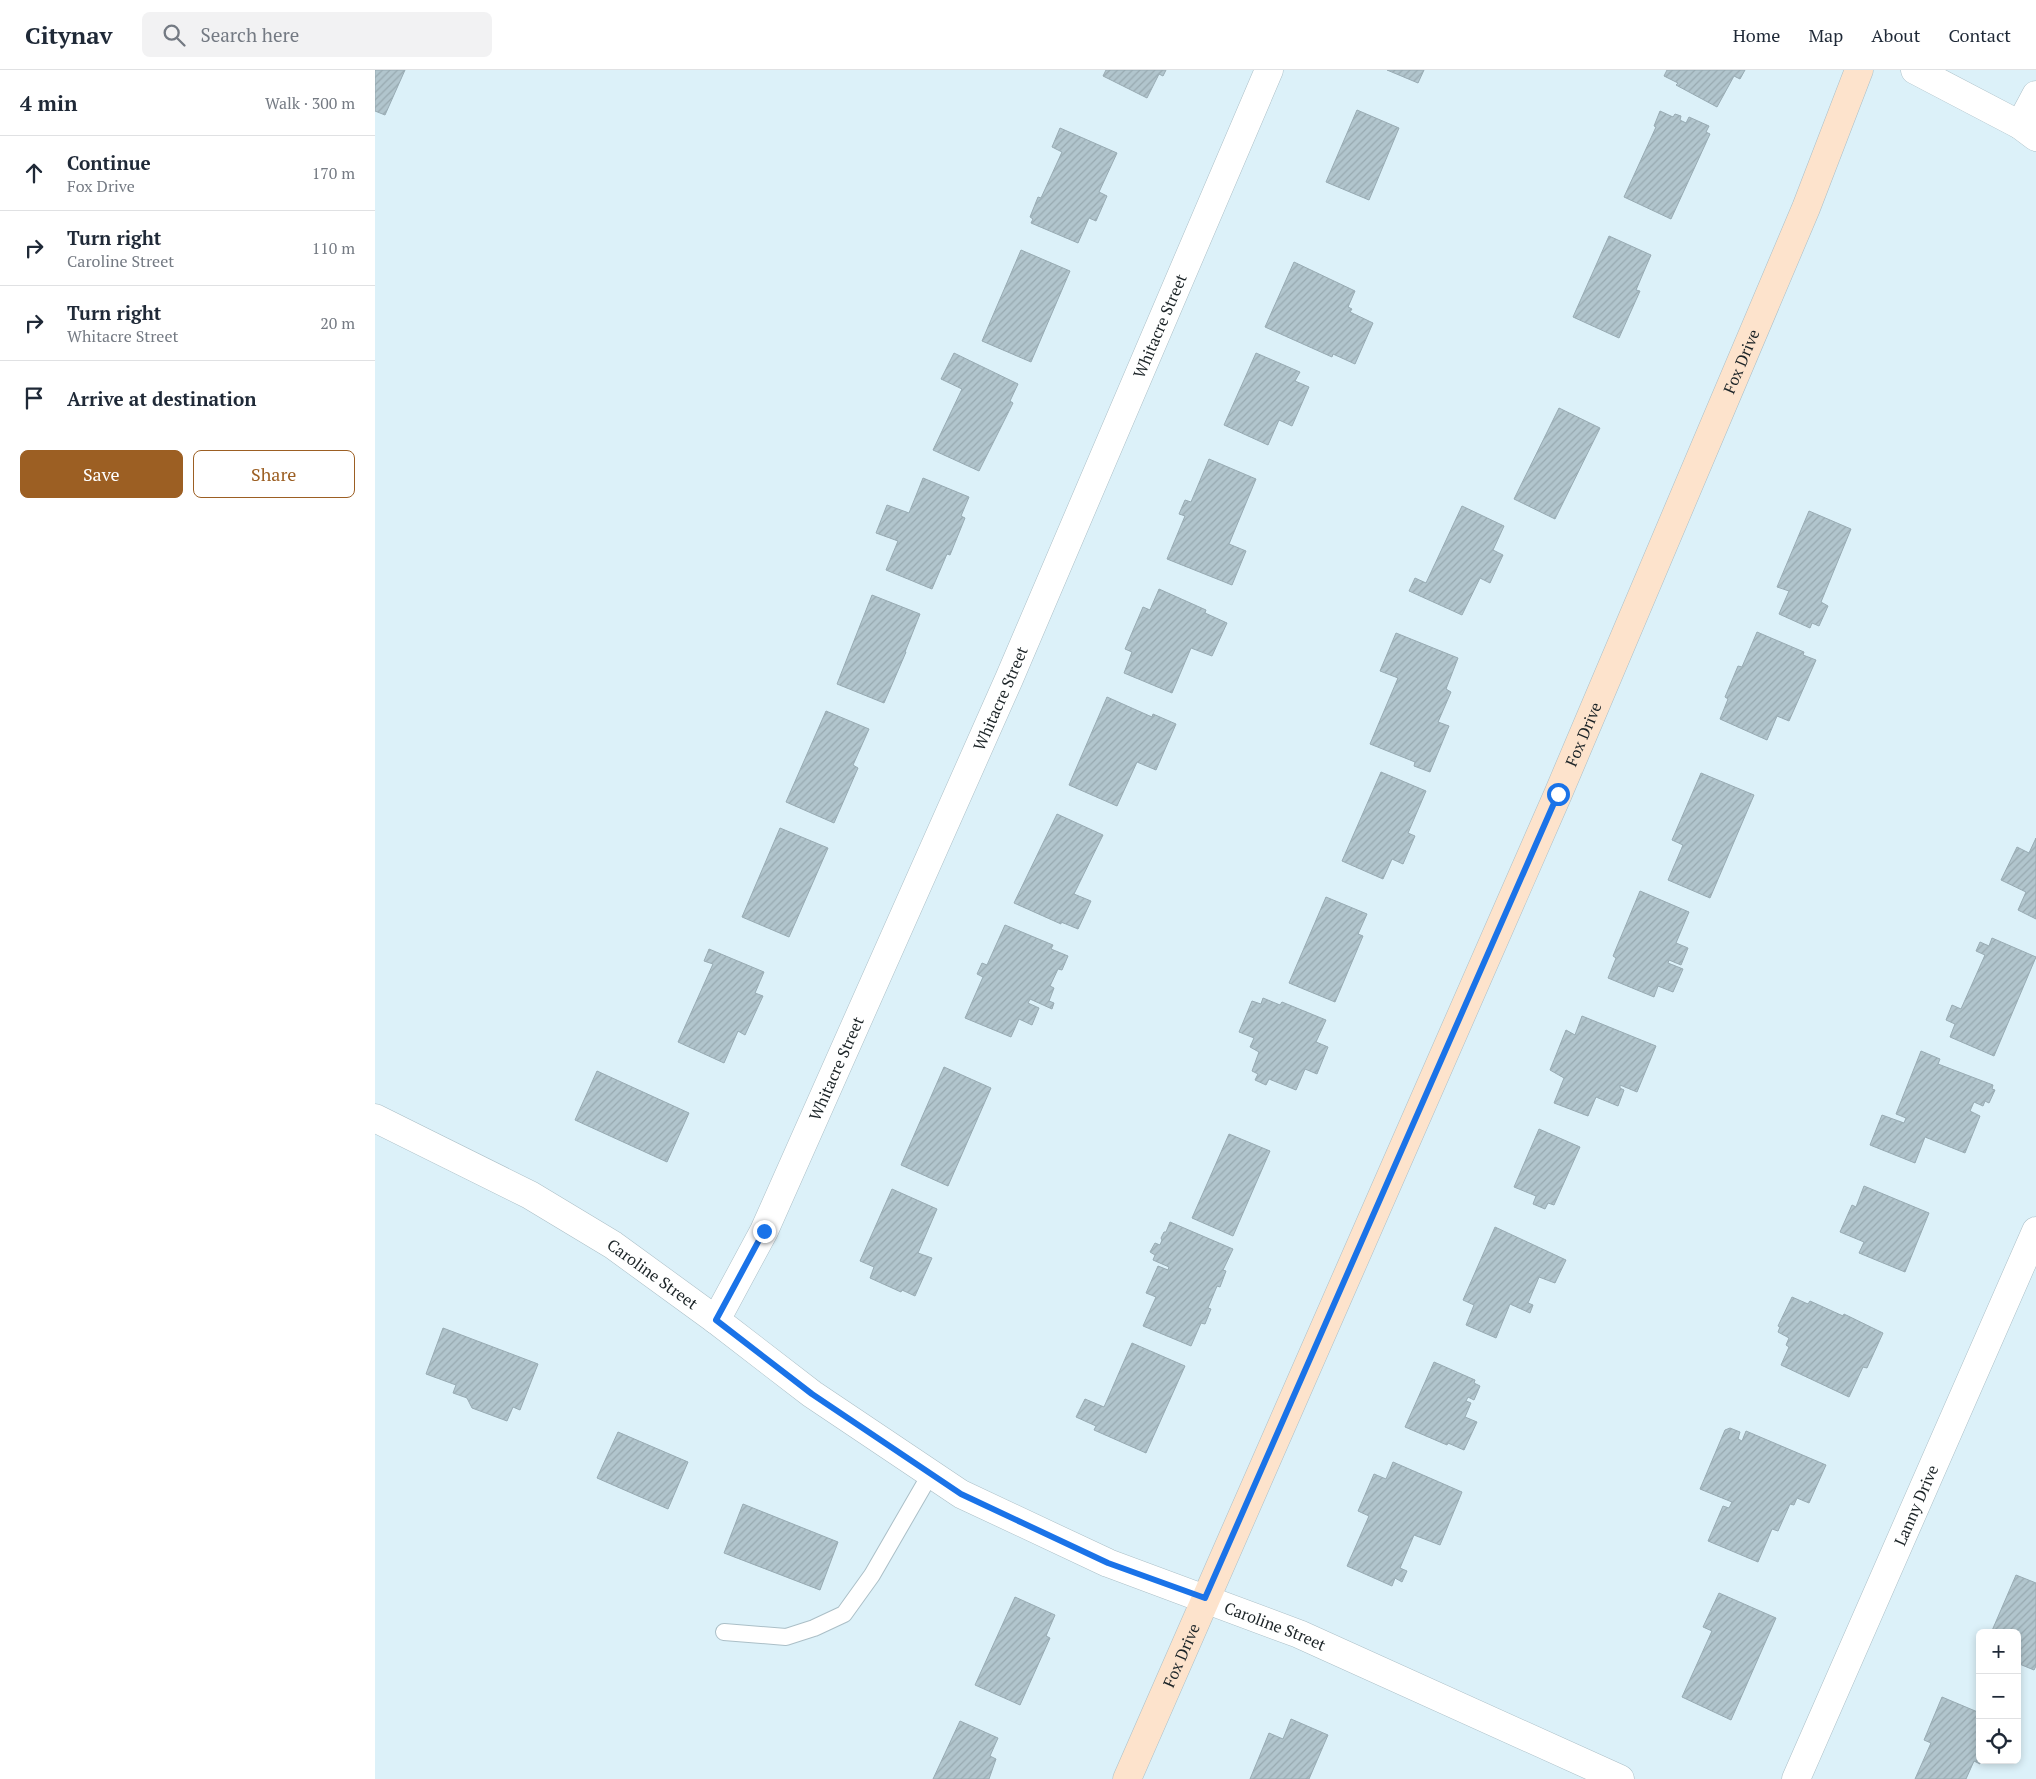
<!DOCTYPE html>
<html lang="en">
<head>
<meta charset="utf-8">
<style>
	:root { --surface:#fff; --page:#f2f2f3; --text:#1f2937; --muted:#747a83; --line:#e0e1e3; --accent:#9c5f23 }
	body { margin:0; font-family:"PT Serif",serif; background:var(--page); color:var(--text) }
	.controls { position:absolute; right:15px; bottom:15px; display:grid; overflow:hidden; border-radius:8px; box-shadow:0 2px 8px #0003 }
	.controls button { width:45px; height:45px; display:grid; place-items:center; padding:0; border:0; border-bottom:1px solid var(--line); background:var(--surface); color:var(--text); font:25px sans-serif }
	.stop { position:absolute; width:15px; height:15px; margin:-11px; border:4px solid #1a73e8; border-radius:50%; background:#fff }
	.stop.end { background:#1a73e8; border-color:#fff; box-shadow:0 1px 5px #0008 }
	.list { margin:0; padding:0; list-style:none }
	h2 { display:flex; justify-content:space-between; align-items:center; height:65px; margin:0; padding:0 20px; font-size:21px }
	h2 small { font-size:16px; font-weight:400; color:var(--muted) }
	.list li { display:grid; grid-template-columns:32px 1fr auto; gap:15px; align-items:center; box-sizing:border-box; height:75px; padding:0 20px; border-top:1px solid var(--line) }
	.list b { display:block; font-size:19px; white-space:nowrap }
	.list p { margin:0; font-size:16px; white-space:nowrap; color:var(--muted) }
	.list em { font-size:16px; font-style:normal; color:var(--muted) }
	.actions { display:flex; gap:10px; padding:15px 20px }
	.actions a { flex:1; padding:11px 0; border:1px solid var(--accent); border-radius:8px; text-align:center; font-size:18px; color:var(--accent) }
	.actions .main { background:var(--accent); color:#fff }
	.icon { flex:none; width:28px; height:28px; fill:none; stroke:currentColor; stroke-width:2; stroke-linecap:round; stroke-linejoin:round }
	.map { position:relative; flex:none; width:1661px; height:1709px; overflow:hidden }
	header { display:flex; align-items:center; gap:30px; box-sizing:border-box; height:70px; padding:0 25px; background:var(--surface); border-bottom:1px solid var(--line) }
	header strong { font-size:24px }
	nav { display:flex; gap:28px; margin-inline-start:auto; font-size:18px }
	.search { width:350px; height:45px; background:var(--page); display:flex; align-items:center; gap:12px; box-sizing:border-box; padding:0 18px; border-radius:8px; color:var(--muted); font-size:19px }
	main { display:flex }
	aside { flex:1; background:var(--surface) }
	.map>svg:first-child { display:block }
	.building { fill:url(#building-hatch); stroke:#98abb3 }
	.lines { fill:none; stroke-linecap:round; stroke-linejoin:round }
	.lane-casing { stroke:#abbfc7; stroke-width:18 }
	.street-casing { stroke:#abbfc7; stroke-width:29 }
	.secondary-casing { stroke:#abbfc7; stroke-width:29 }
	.lane { stroke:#fff; stroke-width:16 }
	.street { stroke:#fff; stroke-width:28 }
	.secondary { stroke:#fde3cc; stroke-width:28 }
	.route { stroke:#1a73e8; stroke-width:6 }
	.labels { text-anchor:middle; stroke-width:4; stroke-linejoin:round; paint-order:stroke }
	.street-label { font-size:16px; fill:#1c2427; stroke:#f4fcff }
</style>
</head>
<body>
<header>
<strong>Citynav</strong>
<div class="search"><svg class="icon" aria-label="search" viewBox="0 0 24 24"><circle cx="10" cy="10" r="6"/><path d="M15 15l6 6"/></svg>Search here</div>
<nav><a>Home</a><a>Map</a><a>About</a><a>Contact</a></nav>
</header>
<main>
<aside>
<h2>4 min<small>Walk · 300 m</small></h2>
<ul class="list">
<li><svg class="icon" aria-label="ahead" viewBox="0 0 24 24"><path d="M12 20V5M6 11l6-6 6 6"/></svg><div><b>Continue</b><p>Fox Drive</p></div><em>170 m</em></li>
<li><svg class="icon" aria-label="right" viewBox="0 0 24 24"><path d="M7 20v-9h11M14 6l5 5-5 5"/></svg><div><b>Turn right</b><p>Caroline Street</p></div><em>110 m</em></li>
<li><svg class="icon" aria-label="right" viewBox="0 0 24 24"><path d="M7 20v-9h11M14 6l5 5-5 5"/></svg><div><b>Turn right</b><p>Whitacre Street</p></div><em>20 m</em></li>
<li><svg class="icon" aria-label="arrive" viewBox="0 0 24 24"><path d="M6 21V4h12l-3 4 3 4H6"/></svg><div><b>Arrive at destination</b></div></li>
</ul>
<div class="actions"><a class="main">Save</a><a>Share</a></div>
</aside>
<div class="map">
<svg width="1661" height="1709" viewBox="0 0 1661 1709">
	<defs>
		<pattern id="building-hatch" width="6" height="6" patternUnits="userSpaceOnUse" patternTransform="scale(1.25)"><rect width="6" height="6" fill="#b1c5cd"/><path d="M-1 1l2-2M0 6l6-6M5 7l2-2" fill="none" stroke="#98a9b0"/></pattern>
	</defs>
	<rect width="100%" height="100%" fill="#dcf1f9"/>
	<path class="building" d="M0,0H30L10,45L0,41Z
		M731,0H791L788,6L784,4L772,28L728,6Z
		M1012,0H1049L1043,13Z
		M1292,0H1370L1365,9L1359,6L1342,37L1301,15L1303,13L1289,6Z
		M982,40L1024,58L994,130L951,112Z
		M1285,41L1298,47L1300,44L1306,46L1305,50L1311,53L1314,47L1334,56L1331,62L1335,64L1296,149L1249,127L1281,57L1279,56Z
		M685,58L742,83L724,122L732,126L721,151L714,148L703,173L656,153L658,149L655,147L663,127L666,128L687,82L677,77Z
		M1234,166L1276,185L1261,220L1265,221L1244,268L1198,247Z
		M646,180L695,201L656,292L607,271Z
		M919,192L980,221L973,237L977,239L975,242L998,253L980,294L958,284L957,287L890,257Z
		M579,283L643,314L635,331L638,333L604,401L558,380L587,319L566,309Z
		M881,283L925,302L920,311L934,317L917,356L904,350L893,375L849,355Z
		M1184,338L1225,358L1180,449L1139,429Z
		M834,389L881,409L854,474L871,481L857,515L792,489L810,446L804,444L810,430L816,432Z
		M548,408L594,427L586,446L590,448L575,485L572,484L557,519L511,500L523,471L501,463L512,435L534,443Z
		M1087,436L1129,456L1118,480L1128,485L1115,513L1105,508L1087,545L1034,521L1040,508L1051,513Z
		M1434,441L1476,459L1446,532L1453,536L1444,556L1437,553L1435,558L1404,544L1414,521L1402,517Z
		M784,519L831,540L830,543L852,553L837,586L816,578L797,623L749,603L757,582L750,579L768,537L775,540Z
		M497,525L545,544L530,582H531L509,633L462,614Z
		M1382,562L1429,582L1428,585L1441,590L1414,651L1402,646L1392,670L1345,649L1353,629L1350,627L1363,596L1367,597Z
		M1021,563L1083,588L1071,619L1076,622L1063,652L1074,656L1055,702L1039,696L1040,692L995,674L1023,608L1005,601Z
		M732,627L777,647L778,644L801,654L781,700L762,692L742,736L694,715Z
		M451,641L494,659L478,695L483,698L459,753L411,732Z
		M1006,702L1051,721L1033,763L1040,766L1028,794L1017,789L1008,809L967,791Z
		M1326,703L1379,725L1335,828L1293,810L1308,775L1297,770Z
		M682,744L728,765L699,824L716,831L703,859L686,852V854L639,833Z
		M405,758L453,778L414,867L367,847Z
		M1661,768V849L1643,840L1651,822L1626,810L1642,777L1654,783Z
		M1265,821L1314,842L1301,873L1313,878L1306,895L1294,890L1293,893L1308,899L1298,922L1283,916L1279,927L1233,908L1241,888L1238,886Z
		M951,827L992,844L983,864L988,866L960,932L914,913Z
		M630,855L678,875L676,879L693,886L687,900L683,899L675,916L679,918L674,931L679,933L677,939L655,929L653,933L664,938L657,955L644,949L636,967L590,948L608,907L602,904L607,893L612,895Z
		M1617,868L1661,887L1619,986L1575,967L1580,954L1571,950L1577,935L1586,939L1610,885L1601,881L1605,872L1614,876Z
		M334,879L389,902L380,923L388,926L370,965L363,961L349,993L303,972L338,894L329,891Z
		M888,928L905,935L907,932L951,950L941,972L953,977L942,1004L930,999L921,1020L894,1009L891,1015L880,1010L883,1004L877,1001L884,982L875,977L879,968L864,962L877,931L886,934Z
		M1207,946L1281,976L1262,1022L1245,1015V1018L1249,1020L1243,1036L1221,1027L1213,1046L1179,1033L1189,1008L1175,1000L1191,960L1200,965Z
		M1546,981L1565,989L1563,994L1618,1015L1617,1019L1620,1020L1614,1033L1610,1031L1608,1036L1599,1032L1595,1041L1605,1046L1590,1083L1550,1067L1540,1093L1495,1075L1507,1045L1529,1053L1531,1048L1521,1044Z
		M569,997L616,1018L573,1116L526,1095Z
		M222,1001L314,1043L292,1092L200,1050Z
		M1164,1059L1205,1077L1179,1135L1173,1133L1170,1139L1158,1134L1161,1126L1139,1117Z
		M854,1064L895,1081L858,1166L817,1148Z
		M1489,1116L1554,1143L1530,1202L1484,1183L1489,1172L1465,1162L1477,1135L1481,1137Z
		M517,1119L562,1139L543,1183L557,1188L540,1226L527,1220L526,1222L495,1208L499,1197L485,1191Z
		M795,1152L858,1179L848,1200L851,1201L845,1217L842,1216L833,1238L836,1239L830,1254L826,1253L816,1276L768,1256L781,1227L771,1223L783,1196L793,1200L794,1197L778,1190L780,1185L775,1182L780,1173L785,1175L787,1170L786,1168L789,1162H791Z
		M1120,1157L1191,1190L1180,1213L1164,1207L1153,1233L1158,1235L1155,1243L1135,1234L1121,1268L1091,1255L1099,1235L1088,1230Z
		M1417,1227L1433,1234L1435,1231L1468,1246L1469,1244L1508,1263L1492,1298L1488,1297L1474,1327L1406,1295L1414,1277L1411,1275L1414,1268L1403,1262L1405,1257L1403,1256Z
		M68,1258L163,1294L145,1340L138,1337L132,1351L97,1338L92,1328L78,1323L81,1315L51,1304Z
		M757,1273L810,1296L771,1383L719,1360L721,1356L701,1347L710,1329L729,1337Z
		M1059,1292L1100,1310L1099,1313L1105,1316L1099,1330L1093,1327L1091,1331L1096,1333L1090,1347L1102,1352L1089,1380L1073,1373L1072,1375L1030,1357Z
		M1355,1358L1365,1362L1363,1369L1367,1371L1371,1361L1451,1395L1434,1433L1422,1428L1419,1435L1415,1434L1403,1461L1397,1459L1383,1492L1333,1471L1348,1436L1354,1438L1357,1432L1325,1419L1350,1360Z
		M243,1362L313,1392L293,1439L222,1408Z
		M1018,1392L1087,1422L1065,1475L1039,1465L1025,1498L1032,1501L1027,1512L1020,1508L1017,1516L972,1496L994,1446L983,1441L999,1404L1011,1409Z
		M368,1434L463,1472L445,1520L349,1483Z
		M1641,1505L1661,1513V1596L1659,1600L1642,1593V1563H1616Z
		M1344,1523L1401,1548L1356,1650L1307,1627L1337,1561L1328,1557Z
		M640,1527L680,1545L671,1566L675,1568L645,1635L600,1615Z
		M1567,1627L1605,1643V1690H1606L1605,1694L1599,1691L1591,1709H1540L1556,1673L1549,1670Z
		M916,1649L953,1665L934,1709H875L894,1663L908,1669Z
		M585,1651L623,1668L615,1686L621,1689L614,1709H558Z"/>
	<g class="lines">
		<defs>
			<path id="lane" d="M349,1562L411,1567L439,1558L469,1544L497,1505L556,1403"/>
			<g id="street">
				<path d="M1540,0L1645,55L1661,67"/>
				<path d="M1645,55L1661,25"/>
				<path id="s1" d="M0,1048L155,1125L238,1175L341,1250L437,1324L586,1424L733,1493L924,1564L1245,1709"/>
				<path id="s2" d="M341,1250L389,1161L634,609L894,0"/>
				<path id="s3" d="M1421,1709L1661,1161"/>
			</g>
			<g id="secondary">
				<path id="s4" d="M752,1709L1183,724L1431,138L1484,0"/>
			</g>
		</defs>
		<use href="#lane" class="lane-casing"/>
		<use href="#street" class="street-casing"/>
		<use href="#secondary" class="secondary-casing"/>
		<use href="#lane" class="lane"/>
		<use href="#street" class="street"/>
		<use href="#secondary" class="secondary"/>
	</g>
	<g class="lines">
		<path class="route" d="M389,1161L341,1250L437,1324L586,1424L733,1493L830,1528L1183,724"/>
	</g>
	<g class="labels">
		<g class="street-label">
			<text dy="6" stroke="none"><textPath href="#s2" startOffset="1089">Whitacre Street</textPath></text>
			<text dy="6" stroke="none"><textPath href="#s4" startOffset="1545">Fox Drive</textPath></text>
			<text dy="6" stroke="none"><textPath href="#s2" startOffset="684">Whitacre Street</textPath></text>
			<text dy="6" stroke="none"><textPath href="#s4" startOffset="1140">Fox Drive</textPath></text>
			<text dy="6" stroke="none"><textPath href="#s2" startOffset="279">Whitacre Street</textPath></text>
			<text dy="6" stroke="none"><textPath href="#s1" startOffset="319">Caroline Street</textPath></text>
			<text dy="6" stroke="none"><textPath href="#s3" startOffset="299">Lanny Drive</textPath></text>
			<text dy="6" stroke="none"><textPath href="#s1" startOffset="1039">Caroline Street</textPath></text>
			<text dy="6" stroke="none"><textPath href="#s4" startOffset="135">Fox Drive</textPath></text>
		</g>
	</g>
</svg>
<div class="controls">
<button>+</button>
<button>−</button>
<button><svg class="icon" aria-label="locate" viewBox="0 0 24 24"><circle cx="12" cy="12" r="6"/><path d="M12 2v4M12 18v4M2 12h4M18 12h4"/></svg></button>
</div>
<div class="stop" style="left:1183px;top:724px"></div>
<div class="stop end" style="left:389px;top:1161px"></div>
</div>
</main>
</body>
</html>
